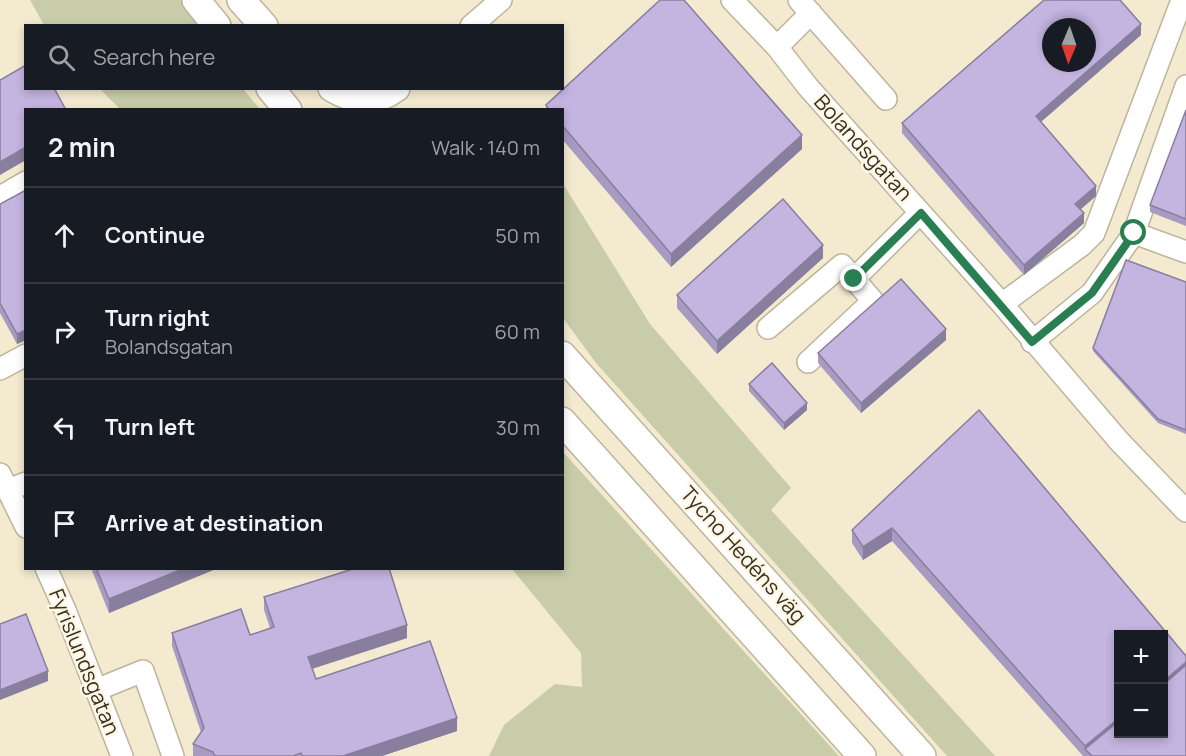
<!DOCTYPE html>
<html lang="en">
<head>
<meta charset="utf-8">
<style>
	:root { --surface:#171b24; --page:#20242c; --text:#f1f3f6; --muted:#9ea1a6; --line:#363941 }
	body { margin:0; font-family:Manrope,sans-serif; background:var(--page); color:var(--text) }
	.controls { position:absolute; right:18px; bottom:18px; display:grid; overflow:hidden; border-radius:0px; box-shadow:0 3px 9px #0003 }
	.controls button { width:54px; height:54px; display:grid; place-items:center; padding:0; border:0; border-bottom:2px solid var(--line); background:var(--surface); color:var(--text); font:30px sans-serif }
	.compass { position:absolute; left:1042px; top:18px; width:54px; height:54px; border-radius:50%; background:var(--surface); box-shadow:0 3px 9px #0003; rotate:182deg }
	.stop { position:absolute; width:18px; height:18px; margin:-14px; border:4px solid #2a7f52; border-radius:50%; background:#fff }
	.stop.end { background:#2a7f52; border-color:#fff; box-shadow:0 2px 6px #0008 }
	.list { margin:0; padding:0; list-style:none }
	h2 { display:flex; justify-content:space-between; align-items:center; height:78px; margin:0; padding:0 24px; font-size:26px }
	h2 small { font-size:20px; font-weight:400; color:var(--muted) }
	.list li { display:grid; grid-template-columns:39px 1fr auto; gap:18px; align-items:center; box-sizing:border-box; height:96px; padding:0 24px; border-top:2px solid var(--line) }
	.list b { display:block; font-size:22px; white-space:nowrap }
	.list p { margin:0; font-size:20px; white-space:nowrap; color:var(--muted) }
	.list em { font-size:20px; font-style:normal; color:var(--muted) }
	.icon { flex:none; width:33px; height:33px; fill:none; stroke:currentColor; stroke-width:2; stroke-linecap:round; stroke-linejoin:round }
	.map { position:relative; flex:none; width:1186px; height:756px; overflow:hidden }
	.search { position:absolute; background:var(--surface); box-shadow:0 3px 9px #0003; left:24px; top:24px; width:540px; height:66px; display:flex; align-items:center; gap:15px; box-sizing:border-box; padding:0 21px; border-radius:0px; color:var(--muted); font-size:22px }
	.panel { position:absolute; background:var(--surface); box-shadow:0 3px 9px #0003; left:24px; top:108px; width:540px; height:462px; border-radius:0px }
	.map>svg:first-child { display:block }
	.green { fill:#c9cca8 }
	.lines { fill:none; stroke-linecap:round; stroke-linejoin:round }
	.minor-casing { stroke:#bdb49c; stroke-width:24 }
	.major-casing { stroke:#bdb49c; stroke-width:30 }
	.minor { stroke:#fff; stroke-width:21 }
	.major { stroke:#fff; stroke-width:27 }
	.wall { fill:#a89bc1 }
	.shaded-wall { fill:#887e9d }
	.building { fill:#c3b4e0; stroke:#887e9d; stroke-width:1.5; fill-rule:evenodd }
	.route { stroke:#2a7f52; stroke-width:8 }
	.labels { text-anchor:middle; stroke-width:5; stroke-linejoin:round; paint-order:stroke }
	.street-label { font-size:21px; fill:#363228; stroke:#fff7e3 }
</style>
</head>
<body>
<div class="map">
<svg width="1186" height="756" viewBox="0 0 1186 756">
	<rect width="100%" height="100%" fill="#f3ead0"/>
	<path class="green" d="M30,0H182L200,25H44Z
		M100,89H243L260,109H120Z
		M562,182L650,324L791,488L771,510L995,756H947L596,363L563,318Z
		M563,452L839,756H489L504,725L555,684L582,687L581,653L512,569L562,568Z"/>
	<g class="lines">
		<defs>
			<path id="minor" d="M732,0L777,47L808,87L1002,304L1119,441L1186,511
				M799,0L886,99
				M471,26L501,0
				M777,47L811,13
				M0,197L26,182
				M1134,233L1186,86
				M1002,304L1082,245L1094,233L1182,0
				M768,328L842,265L854,279L920,213
				M1032,342L1092,293L1134,233L1186,252
				M808,362L873,301L854,279
				M0,369L26,355
				M0,474L26,527
				M8,490L26,483
				M46,568L65,610L122,756
				M96,690L143,671L173,756"/>
			<path id="major" d="M196,0L217,26
				M241,0L264,26
				M270,88L288,110
				M332,88C355,101 373,105 396,88
				M562,355L922,756
				M562,421L862,756"/>
		</defs>
		<use href="#minor" class="minor-casing"/>
		<use href="#major" class="major-casing"/>
		<use href="#minor" class="minor"/>
		<use href="#major" class="major"/>
	</g>
	<path class="wall" d="M1141,35L1041,122L1096,196L1081,209L1084,223L1024,275L902,133V123Z
		M546,105L802,149L671,267L562,139V110H546Z
		M1186,110V226L1150,212V205Z
		M26,190V340L17,344L0,313V204Z
		M823,258L717,354L677,308V295Z
		M1186,282V434L1158,423L1093,351V348Z
		M946,340L861,413L818,363V353Z
		M749,384L807,410L784,430L749,391Z
		M979,410L1186,756H1083L892,541L863,560L852,543V530Z
		M91,568H218L109,613Z
		M264,597L407,638L312,669L316,679L457,731L382,756H193V744L201,732L172,646V633L250,635L270,628L264,610Z"/>
	<path class="shaded-wall" d="M1141,24V35L1036,126V116Z
		M802,135V149L671,267V254Z
		M26,147V160L0,175V162Z
		M1096,186V196L1075,214V204Z
		M1084,213V223L1024,275V265Z
		M823,245V258L717,354V341Z
		M946,329V340L861,413V403Z
		M26,330V340L17,344V334Z
		M807,403V410L784,430V423Z
		M892,528V541L863,560V547Z
		M185,568H218L109,613V599Z
		M407,625V638L308,670V657Z
		M1186,662V675L1164,694V681Z
		M48,671V681L0,700V690Z
		M457,718V731L382,756H343Z
		M1119,718V731L1085,749V746Z"/>
	<path class="building" d="M660,0H684L802,135L671,254L562,125V110H549L546,105Z
		M1044,0H1120L1141,24L1036,116L1096,186L1075,204L1084,213L1024,265L902,123ZM1051,27H1087V63H1051Z
		M26,65V88H54L66,110H26V147L0,162V80Z
		M1186,110V219L1150,205Z
		M26,190V330L17,334L0,303V204Z
		M783,199L823,245L717,341L677,295Z
		M1126,260L1186,282V430L1158,419L1093,348Z
		M901,279L946,329L861,403L818,353Z
		M772,363L807,403L784,423L749,384Z
		M979,410L1186,656V662L1164,681V634H1119V718L1085,746L892,528L863,547L852,530Z
		M96,568H185L109,599Z
		M356,568H389L407,625L308,657L316,679L430,641L457,718L343,756H302L301,753L293,756H215L213,752L193,744L204,728L172,633L241,609L250,635L274,627L264,597Z
		M26,614L48,671L0,690V624Z
		M1186,665V756H1092L1085,749L1119,721V734H1164V684Z"/>
	<g class="lines">
		<path class="route" d="M854,279L921,213L1032,342L1092,293L1134,233"/>
	</g>
	<g class="labels">
		<g class="street-label">
			<text transform="translate(863 148) rotate(48)" y="7">Bolandsgatan</text>
			<text transform="translate(743 555) rotate(48)" y="7">Tycho Hedéns väg</text>
			<text transform="translate(84 662) rotate(68)" y="7">Fyrislundsgatan</text>
		</g>
	</g>
</svg>
<div class="controls">
<button>+</button>
<button>−</button>
</div>
<svg class="compass" viewBox="-18 -18 36 36"><path d="M0-13l5 13h-10z" fill="#e53935"/><path d="M0 13l5-13h-10z" fill="#9ea1a6"/></svg>
<div class="stop" style="left:1134px;top:233px"></div>
<div class="stop end" style="left:854px;top:279px"></div>
<div class="search"><svg class="icon" aria-label="search" viewBox="0 0 24 24"><circle cx="10" cy="10" r="6"/><path d="M15 15l6 6"/></svg>Search here</div>
<section class="panel">
<h2>2 min<small>Walk · 140 m</small></h2>
<ul class="list">
<li><svg class="icon" aria-label="ahead" viewBox="0 0 24 24"><path d="M12 20V5M6 11l6-6 6 6"/></svg><div><b>Continue</b></div><em>50 m</em></li>
<li><svg class="icon" aria-label="right" viewBox="0 0 24 24"><path d="M7 20v-9h11M14 6l5 5-5 5"/></svg><div><b>Turn right</b><p>Bolandsgatan</p></div><em>60 m</em></li>
<li><svg class="icon" aria-label="left" viewBox="0 0 24 24"><path d="M17 20v-9H6M10 6l-5 5 5 5"/></svg><div><b>Turn left</b></div><em>30 m</em></li>
<li><svg class="icon" aria-label="arrive" viewBox="0 0 24 24"><path d="M6 21V4h12l-3 4 3 4H6"/></svg><div><b>Arrive at destination</b></div></li>
</ul>
</section>
</div>
</body>
</html>
